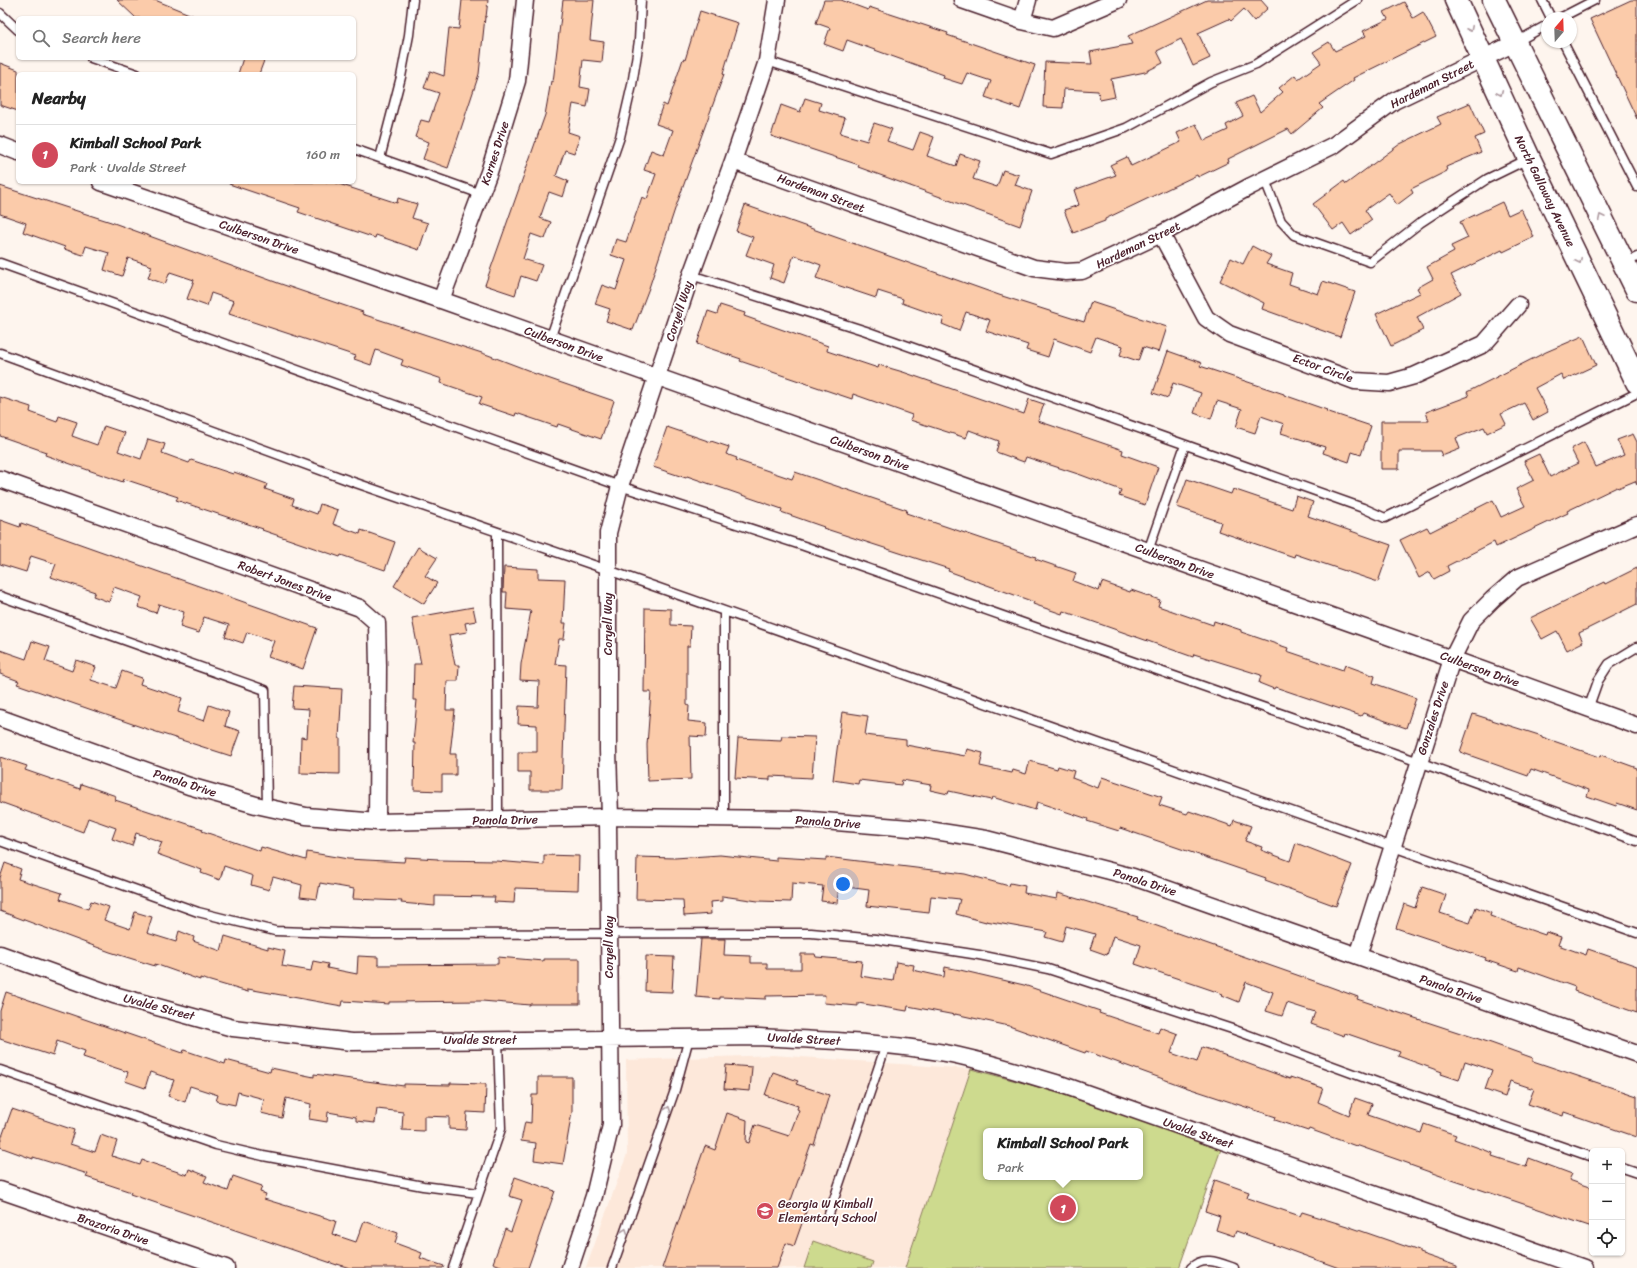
<!DOCTYPE html>
<html lang="en">
<head>
<meta charset="utf-8">
<style>
	:root { --surface:#fff; --page:#f2f2f2; --text:#222; --muted:#767676; --line:#e0e0e0; --accent:#d1495b }
	body { margin:0; font-family:Sriracha,sans-serif; background:var(--page); color:var(--text) }
	.controls { position:absolute; right:12px; bottom:12px; display:grid; overflow:hidden; border-radius:6px; box-shadow:0 1px 3px #0004 }
	.controls button { width:36px; height:36px; display:grid; place-items:center; padding:0; border:0; border-bottom:1px solid var(--line); background:var(--surface); color:var(--text); font:20px sans-serif }
	.compass { position:absolute; left:1541px; top:12px; width:36px; height:36px; border-radius:50%; background:var(--surface); box-shadow:0 1px 3px #0004; rotate:19deg }
	.you { position:absolute; left:843px; top:884px; width:14px; height:14px; margin:-10px; border:3px solid #fff; border-radius:50%; background:#1a73e8; box-shadow:0 0 0 6px #1a73e833 }
	.badge { display:grid; place-items:center; width:26px; height:26px; border-radius:50%; background:var(--accent); color:#fff; font-size:13px; font-weight:700 }
	.pin { position:absolute; translate:-50% -50%; border:2px solid #fff; box-shadow:0 1px 4px #0006 }
	.popup { position:absolute; left:983px; top:1128px; width:160px; height:52px; box-sizing:border-box; display:grid; place-content:center; border-radius:6px; background:var(--surface); filter:drop-shadow(0 1px 3px #0005); font-size:13px; white-space:nowrap; color:var(--muted) }
	.popup b { font-size:15px; color:var(--text) }
	.popup::after { content:''; position:absolute; left:50%; top:100%; margin-left:-8px; border:8px solid transparent; border-top-color:var(--surface) }
	.list { margin:0; padding:0; list-style:none }
	h2 { display:flex; justify-content:space-between; align-items:center; height:52px; margin:0; padding:0 16px; font-size:17px }
	h2 small { font-size:13px; font-weight:400; color:var(--muted) }
	.list li { display:grid; grid-template-columns:26px 1fr auto; gap:12px; align-items:center; box-sizing:border-box; height:60px; padding:0 16px; border-top:1px solid var(--line) }
	.list b { display:block; font-size:15px; white-space:nowrap }
	.list p { margin:0; font-size:13px; white-space:nowrap; color:var(--muted) }
	.list em { font-size:13px; font-style:normal; color:var(--muted) }
	.icon { flex:none; width:22px; height:22px; fill:none; stroke:currentColor; stroke-width:2; stroke-linecap:round; stroke-linejoin:round }
	.map { position:relative; flex:none; width:1637px; height:1268px; overflow:hidden }
	.search { position:absolute; background:var(--surface); box-shadow:0 1px 3px #0004; left:16px; top:16px; width:340px; height:44px; display:flex; align-items:center; gap:10px; box-sizing:border-box; padding:0 14px; border-radius:6px; color:var(--muted); font-size:15px }
	.panel { position:absolute; background:var(--surface); box-shadow:0 1px 3px #0004; left:16px; top:72px; width:340px; height:112px; border-radius:6px }
	.map>svg:first-child { display:block }
	.built { fill:#fde8da }
	.green { fill:#cdda8e; stroke:#8c7c5c; fill-rule:evenodd }
	.building { fill:#fbcbaa; stroke:#4a1f2b }
	.lines { fill:none; stroke-linecap:round; stroke-linejoin:round }
	.service-casing { stroke:#4a1f2b; stroke-width:11 }
	.minor-casing { stroke:#4a1f2b; stroke-width:19 }
	.secondary-casing { stroke:#4a1f2b; stroke-width:25 }
	.service { stroke:#fff; stroke-width:8 }
	.minor { stroke:#fff; stroke-width:16 }
	.secondary { stroke:#fff; stroke-width:22 }
	.oneway { stroke:#ae9aa0 }
	.labels { text-anchor:middle; stroke-width:3.5; stroke-linejoin:round; paint-order:stroke }
	.street-label { font-size:12px; fill:#4a1f2b; stroke:#fff }
	.poi-label { font-size:12px; fill:#4a1f2b; stroke:#fff; text-anchor:start }
</style>
</head>
<body>
<div class="map">
<svg width="1637" height="1268" viewBox="0 0 1637 1268">
	<rect width="100%" height="100%" fill="#fef5ee"/>
	<filter id="ink" filterUnits="userSpaceOnUse"><feTurbulence type="fractalNoise" baseFrequency=".025" numOctaves="2"/><feDisplacementMap in="SourceGraphic" scale="8" xChannelSelector="R" yChannelSelector="G"/><feConvolveMatrix kernelMatrix="1 2 1 2 8 2 1 2 1" color-interpolation-filters="sRGB"/></filter>
	<g filter="url(#ink)">
		<path class="built" d="M773,1055L971,1069L905,1268H586L627,1154L626,1060Z"/>
		<path class="green" d="M971,1069L1050,1090L1221,1149L1179,1268H905ZM986,1131H1140V1177H986Z
			M813,1241L873,1262L871,1268H804Z"/>
		<path class="building" d="M117,0H155L199,18H136Z
			M462,0H488L486,17H485L479,74L448,168L423,159L429,142L415,137L421,120L429,122L439,93L424,88L430,71L444,76L449,28L459,29Z
			M563,0H594L590,40L604,42L602,62L583,60L580,87L590,89L587,107L573,104L568,132L580,136L574,153L565,150L556,176L568,181L563,197L549,192L540,218L551,222L545,239L531,234L523,259L542,265L536,281L521,276L515,295L485,285L545,115L551,81L553,82Z
			M824,0H841L868,10L869,7L948,33L947,35L1035,65L1020,109L985,97L991,81L967,73L962,84L943,78L944,75L847,40L843,51L824,44L830,28L816,23Z
			M1207,0H1261L1268,8L1254,21L1244,9L1231,21L1229,19L1198,33L1210,58L1193,66L1181,39L1157,51L1163,63L1145,72L1111,79L1115,97L1100,100L1098,91L1064,89L1063,108L1043,107L1045,62L1092,64L1090,52L1132,44L1128,36Z
			M1631,0H1637V119L1590,19Z
			M1404,2L1413,18L1423,12L1436,37L1353,78L1354,80L1319,104L1323,108L1292,134L1288,129L1228,159L1229,162L1198,177L1197,175L1105,219V221L1073,233L1064,210L1079,205L1074,190L1116,175L1110,165L1127,157L1131,166L1181,142L1177,133L1196,124L1204,141L1228,130L1226,125L1243,116L1236,103L1252,96L1260,112L1283,92L1279,88L1295,75L1298,79L1321,63L1313,52L1329,42L1335,51L1366,36L1363,31L1388,19L1384,12Z
			M700,11L738,23L723,74H724L675,209L649,288L633,330L606,321L610,309L595,304L602,285L616,290L626,260L611,255L616,239L626,242L642,197L647,199L656,174L644,170L651,150L664,155L673,130L656,124L663,104L667,106L683,59L685,60Z
			M243,58H265L259,74H238Z
			M0,63L18,70V111L0,105Z
			M805,98L821,103L819,110L845,118L840,133L867,141L874,123L892,129L887,141L913,150L920,132L934,137L927,156L956,166L960,154L980,161L973,179L997,187L1003,170L1019,175L1015,185L1032,191L1020,226L858,167L859,165L771,136L781,105L800,112Z
			M1470,103L1484,134L1475,138L1481,152L1446,167L1447,171L1411,189L1413,193L1397,205L1389,193L1365,210L1372,220L1351,235L1343,223L1333,230L1313,204L1344,181L1346,184L1400,144L1441,124L1437,117Z
			M229,182H333L397,203L398,198L417,204L412,218L428,223L419,250L376,235L375,238L298,212L300,208L229,184Z
			M0,186L111,222L278,283L363,312L362,314L488,355L530,371V372L614,401L601,439L558,424L557,427L516,413L515,416L479,404L482,397L441,383L442,379L401,365L403,360L376,350L371,365L354,359L356,356L229,314L234,301L211,293L207,306L187,299L194,280L170,272L165,284L148,278L152,266L128,258L122,276L104,270L109,253L86,246L83,255L64,249L65,247L23,232L26,223L0,214Z
			M1502,202L1508,215L1521,209L1534,237L1503,252L1502,250L1451,275L1461,293L1417,317L1423,330L1391,346L1376,314L1420,293L1417,288L1433,279L1427,267L1454,252L1451,246L1468,238L1460,222Z
			M745,205L999,295L1084,322L1091,302L1167,327L1159,352L1143,347L1138,361L1120,355L1123,346L1096,337L1090,352L1054,339L1048,357L1026,350L1028,345L986,331L990,320L966,312L959,331L942,324L944,318L902,303L903,299L878,291L876,298L816,278L821,265L794,255L784,283L770,278L774,265L746,255L753,237L736,231Z
			M1252,246L1271,256L1266,264L1292,273L1289,284L1318,294L1323,281L1355,292L1340,337L1262,309L1264,303L1220,281L1231,258L1243,264Z
			M720,305L745,313L744,316L828,346L827,351L878,368L879,365L903,372L1024,414L1029,399L1044,404L1038,421L1123,450L1122,454L1158,467L1145,505L1119,496L1121,490L1081,475L1026,457L1024,462L996,452L999,441L969,430L966,438L910,420L912,415L853,394L852,399L740,361L741,359L697,344L708,311L717,314Z
			M1583,336L1596,365L1564,380L1561,374L1535,388L1548,412L1533,420L1524,403L1501,414L1506,424L1487,433L1484,427L1456,438L1460,449L1442,456L1440,451H1399V469H1381V421H1429L1426,412L1469,396L1467,392L1546,352Z
			M1168,351L1202,363L1200,366L1284,394V395L1327,410L1326,411L1371,426L1361,455L1352,452L1349,462L1323,453L1325,447L1281,433L1284,424L1261,416L1255,433L1236,427L1242,409L1217,401L1211,419L1194,413L1201,393L1173,383L1168,398L1153,393Z
			M0,397L31,407L30,412L57,422L59,416L77,422L72,436L97,445L104,426L125,433L118,451L141,459L148,439L165,444L162,453L189,463L191,460L233,474L234,472L267,484L265,489L294,499L292,505L317,514L320,504L338,510L333,524L360,534L361,530L395,542L385,570L341,555L340,557L262,530L263,529L176,500L178,497L124,479L123,482L88,470L45,455L46,452L0,436Z
			M667,427L711,442V441L729,447L726,454L737,458L736,460L792,479L795,472L907,510L906,513L1036,557L1035,559L1076,573L1073,581L1099,591L1102,582L1130,592L1131,590L1160,600L1158,606L1213,625L1214,621L1241,630V632L1288,648L1287,651L1343,670L1345,665L1375,676L1373,683L1416,698L1406,728L1363,713L1361,716L1275,687L1274,689L1259,683L1261,675L1194,654L1193,657L1063,611L1062,614L1033,604L1034,602L948,571L949,569L823,528L824,527L781,512L782,509L687,476L686,478L653,467Z
			M1633,434L1637,442V485L1635,481L1618,488L1617,487L1567,511L1568,513L1496,547L1494,542L1447,566L1449,571L1434,579L1430,572L1419,578L1400,540L1427,527L1430,532L1493,500L1501,517L1525,506L1516,489L1534,480L1524,461L1539,454L1550,477L1578,463L1571,449L1584,442L1596,467L1624,455L1617,440Z
			M1187,479L1231,494L1233,489L1292,509L1296,496L1313,502L1308,516L1391,545L1378,582L1295,554L1294,557L1218,531L1221,522L1177,507Z
			M0,520L20,527L21,523L317,628L303,669L268,657L274,641L247,632L243,643L225,637L229,625L204,617L199,633L180,627L184,612L159,604L156,613L138,607L142,597L114,587L109,602L93,596L95,592L51,577L56,564L31,556L26,572L0,564Z
			M418,547L437,558L425,576L437,583L424,604L394,586Z
			M504,567L538,569V578L565,579L563,623H566L564,639H559L555,664L566,665L562,790H530V772H518V752H537V725L518,724L519,706L538,707L539,681L520,680L521,664L531,611L506,609L507,592H503Z
			M1637,568V604L1579,633L1583,642L1567,650L1557,631L1542,639L1530,618L1604,582L1605,584Z
			M473,607L476,621L465,623L467,632L449,635L455,665H459L458,681H447L446,710H455L450,754H456V775H442V791L414,790L415,743H413L417,700H413L414,664H421L412,618Z
			M645,608L671,609V625L691,626L690,646H687V705L689,706L688,721L707,723L706,737L690,736L691,779L648,781L647,745L651,692H644Z
			M32,641L50,647L45,661L72,671L76,660L96,667L91,680L116,688L122,671L142,678L140,684L182,698L178,712L204,721L209,705L229,712L225,726L240,731L231,756L141,727L17,684L19,681L0,674V650L26,659Z
			M294,686L342,689L339,738H340V774L300,773L301,737L307,738L309,709L292,708Z
			M842,712L868,716L865,735L906,740V745L965,756L967,749L983,753L980,766L1012,773L1013,770L1026,774L1030,761L1057,769L1058,766L1074,771L1072,778L1098,788L1102,777L1162,797L1159,805L1187,814L1189,811L1232,826L1234,820L1251,826L1245,841L1262,847L1261,850L1290,861L1296,843L1352,865L1336,906L1265,880L1266,878L1120,828L1119,831L1087,821L1088,819L1037,802L1035,810L992,797L991,800L949,791L948,794L930,790L931,785L902,780L901,785L859,780L858,784L833,780Z
			M1473,714L1542,736V737L1600,757L1601,755L1637,768V810L1617,803L1616,806L1587,796L1589,790L1531,769L1528,776L1460,752Z
			M782,736L815,737L812,778L770,776V780L735,778L738,738L781,740Z
			M0,757L27,766L25,770L80,789L81,784L116,796L115,800L203,829L202,831L260,851L261,847L306,860L307,852L348,859L404,862L405,857L438,859V860L496,861L544,865V855L579,856L578,890L515,888L514,903L494,902L495,897L435,896V906L401,903L402,901L353,899L354,889L320,883L317,899L300,897L302,885L273,877L269,890L251,885L253,876L224,866L220,880L201,873L202,870L157,854L162,842L136,833L132,846L112,839L116,828L88,818L83,832L0,802Z
			M720,855L776,861V857L826,860V857L965,874L1009,886L1010,883L1025,886L1024,893L1057,899L1058,893L1101,906L1138,917L1137,919L1314,981L1358,997L1357,999L1491,1043L1533,1058V1061L1637,1096V1137L1564,1112L1563,1116L1528,1104L1534,1089L1510,1081L1505,1097L1485,1090L1492,1070L1465,1061L1459,1080L1441,1074L1442,1072L1398,1056L1400,1052L1345,1033L1344,1036L1311,1024L1315,1012L1287,1003L1282,1016L1266,1011L1273,992L1246,982L1239,1002L1222,995L1223,994L1135,964L1141,945L1113,936L1107,955L1090,949L1095,934L1066,926L1062,942L1045,937L1047,932L986,921V922L956,914L960,899L931,896L929,913L867,906L869,890L839,886L837,903L821,901L823,886L792,883L791,902L758,901L722,896V901L710,902L711,914L684,916L683,900L636,899L637,857L675,858Z
			M5,863L21,869L18,879L62,893L60,899L88,909L91,901L109,907L104,920L130,929L135,912L152,917L147,933L176,942L179,931L194,937L193,941L221,951L225,936L268,949V947L285,951L282,966L311,971L313,961L328,964L327,968L357,974L358,956L378,957V965L498,964V957L543,961V959H580V1004H530V1005L482,1001L389,1002V1004L343,1001L342,1006L248,989V992L200,978V980L155,964V966L110,952L0,911V878Z
			M1422,887L1446,895L1440,913L1470,923L1476,907L1491,913L1490,916L1545,935L1546,932L1561,937L1558,945L1586,955L1588,949L1637,966V1013L1574,991L1575,987L1519,967L1518,971L1485,960L1486,958L1396,928L1404,904L1415,908Z
			M701,939H725L724,955L751,956V963H767V969H801V954H815L816,957L862,961L860,976L893,981L896,962L914,965L913,970L944,977L945,967L960,970L1024,985L1100,1011L1099,1013L1158,1033L1160,1027L1178,1034L1171,1053L1197,1062L1202,1047L1290,1079V1077L1323,1088L1318,1102L1349,1115L1355,1098L1372,1104L1368,1115L1421,1133L1424,1124L1456,1135L1454,1139L1493,1153L1492,1156L1526,1167L1529,1158L1572,1174L1569,1180L1592,1188V1227L1452,1180L1410,1165V1164L1356,1145V1146L1309,1129L1308,1131L1275,1120L1276,1117L1188,1088L1086,1051L1085,1053L1009,1026L955,1014V1015L908,1006L907,1011L858,1003V1006L824,1003L825,995L766,996V999L720,997V999L696,997Z
			M646,956L674,957L672,992L645,991Z
			M6,992L183,1053L184,1050L225,1064L226,1060L270,1072L271,1068L314,1077V1074L404,1086V1084L450,1085V1083L486,1084L485,1113L467,1112L466,1130L449,1129V1117L424,1116V1131L402,1130L403,1112L377,1109L375,1123L356,1121V1117L328,1112L327,1122L309,1119L311,1104L286,1098L282,1118L261,1113L264,1099L238,1092L235,1105L216,1101L218,1095L190,1086L185,1102L168,1096L174,1080L150,1072L145,1088L125,1081L128,1072L83,1057L85,1051L57,1041L53,1056L0,1039V1011Z
			M726,1065L752,1067L750,1091L724,1089Z
			M773,1072L798,1081L796,1084L829,1095L814,1145L811,1144L790,1203L807,1209L794,1246L786,1243L777,1268H662L705,1146L715,1150L727,1113L747,1120L746,1142L749,1143L755,1125L789,1136L799,1110L797,1109L798,1106L765,1095Z
			M538,1077H572V1112L563,1164L534,1160L536,1143L521,1141L525,1122L531,1123L532,1095H538Z
			M12,1109L74,1130L70,1144L95,1152L101,1135L117,1141L112,1156L140,1165L142,1160L187,1175L189,1169L207,1176L204,1182L228,1191L233,1176L262,1186L260,1192L266,1194L264,1199L336,1221L332,1234L356,1242L364,1221L398,1233L395,1243L422,1253L420,1258L444,1266L443,1268H350L337,1264V1265L130,1194L131,1192L86,1177L88,1174L33,1157V1159L0,1147V1142Z
			M515,1177L555,1191L528,1268H506L493,1263L505,1229L511,1232L522,1200L509,1196Z
			M1215,1180L1249,1192L1247,1198L1300,1216L1302,1212L1347,1226L1419,1251V1253L1457,1266V1268H1339L1236,1231L1234,1236L1216,1230L1220,1216L1205,1211Z"/>
		<g class="lines">
			<defs>
				<path id="service" d="M1542,0L1551,18
					M0,13L18,30
					M1560,18L1595,0
					M1516,42L1547,25
					M1563,42L1637,187
					M91,58L137,74
					M767,61L1051,154L1126,128L1211,82L1256,64L1357,0
					M354,149L481,194
					M380,158L401,77L409,35L413,0
					M1265,180L1281,221L1294,235L1370,262L1420,223L1487,179L1528,159
					M0,263L620,486L804,546L1419,762L1637,841
					M1625,263L1637,257
					M691,275L866,331L1363,508L1385,518L1637,393
					M550,339L620,137L632,85L639,41L641,0
					M0,353L353,482L608,570L1637,933
					M497,533L498,820
					M1148,551L1185,445
					M0,596L265,690L267,808
					M724,611V818
					M1588,709L1598,681L1609,664L1637,647
					M0,841L198,912L275,931L373,934L811,933L876,939L979,955L1048,969L1232,1029L1379,1083L1592,1157
					M0,1070L216,1145L263,1156L423,1186L478,1193
					M1622,1168L1637,1173
					M829,1214L886,1045
					M453,1268L501,1129L498,1040
					M612,1268L675,1090L689,1038
					M1191,1268C1203,1255 1220,1263 1234,1268"/>
				<path id="minor" d="M962,0L1022,21L1053,28L1118,0
					M1022,21L1028,0
					M0,145L18,152
					M733,161L1034,268L1066,272L1082,271L1161,234L1251,186L1334,145L1394,101L1515,43
					M101,182L441,300L1452,659L1637,726
					M1161,234L1206,318L1229,334L1355,381L1389,383L1414,376L1484,344L1518,305
					M441,300L489,172L517,81L525,0
					M0,479L360,608L377,623L378,666L377,822
					M0,718L189,786L256,805L306,816L377,822L610,817L799,819L922,829L986,839L1133,877L1637,1054
					M0,954L114,995L233,1028L352,1042L759,1037C821,1040 884,1042 945,1053C985,1060 1024,1074 1063,1085L1584,1268
					M1358,956L1452,659L1471,621L1493,599L1517,578L1637,525
					M0,1190L226,1268
					M570,1268L594,1196L611,1125L608,822L610,817L608,750V533L620,486L691,275L733,161L767,61L777,0"/>
				<path id="secondary" d="M1456,0L1528,156L1637,382
					M1494,0L1637,290"/>
			</defs>
			<use href="#service" class="service-casing"/>
			<use href="#minor" class="minor-casing"/>
			<use href="#secondary" class="secondary-casing"/>
			<use href="#service" class="service"/>
			<use href="#minor" class="minor"/>
			<use href="#secondary" class="secondary"/>
		</g>
		<defs><path id="oneway-chevron" d="M-2-3.5L2.5 0L-2 3.5" fill="none" stroke-width="1.6" stroke-linecap="round" stroke-linejoin="round"/></defs>
		<g class="oneway">
			<use href="#oneway-chevron" transform="translate(1470 29) rotate(64)"/>
			<use href="#oneway-chevron" transform="translate(1500 93) rotate(66)"/>
			<use href="#oneway-chevron" transform="translate(1601 217) rotate(-116)"/>
			<use href="#oneway-chevron" transform="translate(1579 261) rotate(64)"/>
			<use href="#oneway-chevron" transform="translate(668 1109) rotate(-71)"/>
			<use href="#oneway-chevron" transform="translate(625 1231) rotate(-71)"/>
		</g>
	</g>
	<defs>
		<symbol id="school-disc" viewBox="-11 -11 22 22"><circle r="9.5" fill="#d1495b" stroke="#fff"/><path d="M0-5L7-2L0 1L-7-2ZM-4 1L0 2.5L4 1V4Q0 6-4 4Z" fill="#fff"/></symbol>
	</defs>
	<g fill-rule="evenodd">
		<use href="#school-disc" x="755" y="1201" width="20" height="20"/>
	</g>
	<g class="labels">
		<g class="street-label">
			<text transform="translate(1432 84) rotate(-27)" y="4">Hardeman Street</text>
			<text transform="translate(495 153) rotate(-72)" y="4">Karnes Drive</text>
			<text transform="translate(1545 191) rotate(64)" y="4">North Galloway Avenue</text>
			<text transform="translate(821 193) rotate(20)" y="4">Hardeman Street</text>
			<text transform="translate(259 237) rotate(19)" y="4">Culberson Drive</text>
			<text transform="translate(1138 245) rotate(-26)" y="4">Hardeman Street</text>
			<text transform="translate(679 311) rotate(-72)" y="4">Coryell Way</text>
			<text transform="translate(564 344) rotate(20)" y="4">Culberson Drive</text>
			<text transform="translate(1323 368) rotate(20)" y="4">Ector Circle</text>
			<text transform="translate(870 453) rotate(20)" y="4">Culberson Drive</text>
			<text transform="translate(1175 561) rotate(20)" y="4">Culberson Drive</text>
			<text transform="translate(285 581) rotate(20)" y="4">Robert Jones Drive</text>
			<text transform="translate(608 624) rotate(-90)" y="4">Coryell Way</text>
			<text transform="translate(1480 669) rotate(20)" y="4">Culberson Drive</text>
			<text transform="translate(1433 718) rotate(-72)" y="4">Gonzales Drive</text>
			<text transform="translate(185 783) rotate(18)" y="4">Panola Drive</text>
			<text transform="translate(505 820) rotate(-1)" y="4">Panola Drive</text>
			<text transform="translate(828 822) rotate(4)" y="4">Panola Drive</text>
			<text transform="translate(1145 882) rotate(18)" y="4">Panola Drive</text>
			<text transform="translate(609 947) rotate(-90)" y="4">Coryell Way</text>
			<text transform="translate(1451 989) rotate(19)" y="4">Panola Drive</text>
			<text transform="translate(159 1007) rotate(15)" y="4">Uvalde Street</text>
			<text transform="translate(804 1039) rotate(3)" y="4">Uvalde Street</text>
			<text x="480" y="1044">Uvalde Street</text>
			<text transform="translate(1198 1133) rotate(19)" y="4">Uvalde Street</text>
			<text transform="translate(113 1229) rotate(19)" y="4">Brazoria Drive</text>
		</g>
		<g class="poi-label">
			<text x="778" y="1208">Georgia W Kimball<tspan x="778" dy="14">Elementary School</tspan></text>
		</g>
	</g>
</svg>
<div class="controls">
<button>+</button>
<button>−</button>
<button><svg class="icon" aria-label="locate" viewBox="0 0 24 24"><circle cx="12" cy="12" r="6"/><path d="M12 2v4M12 18v4M2 12h4M18 12h4"/></svg></button>
</div>
<svg class="compass" viewBox="-18 -18 36 36"><path d="M0-13l5 13h-10z" fill="#e53935"/><path d="M0 13l5-13h-10z" fill="#767676"/></svg>
<div class="you"></div>
<div class="pin badge" style="left:1063px;top:1208px">1</div>
<div class="popup"><b>Kimball School Park</b>Park</div>
<div class="search"><svg class="icon" aria-label="search" viewBox="0 0 24 24"><circle cx="10" cy="10" r="6"/><path d="M15 15l6 6"/></svg>Search here</div>
<section class="panel">
<h2>Nearby<small></small></h2>
<ul class="list">
<li><span class="badge">1</span><div><b>Kimball School Park</b><p>Park · Uvalde Street</p></div><em>160 m</em></li>
</ul>
</section>
</div>
</body>
</html>
